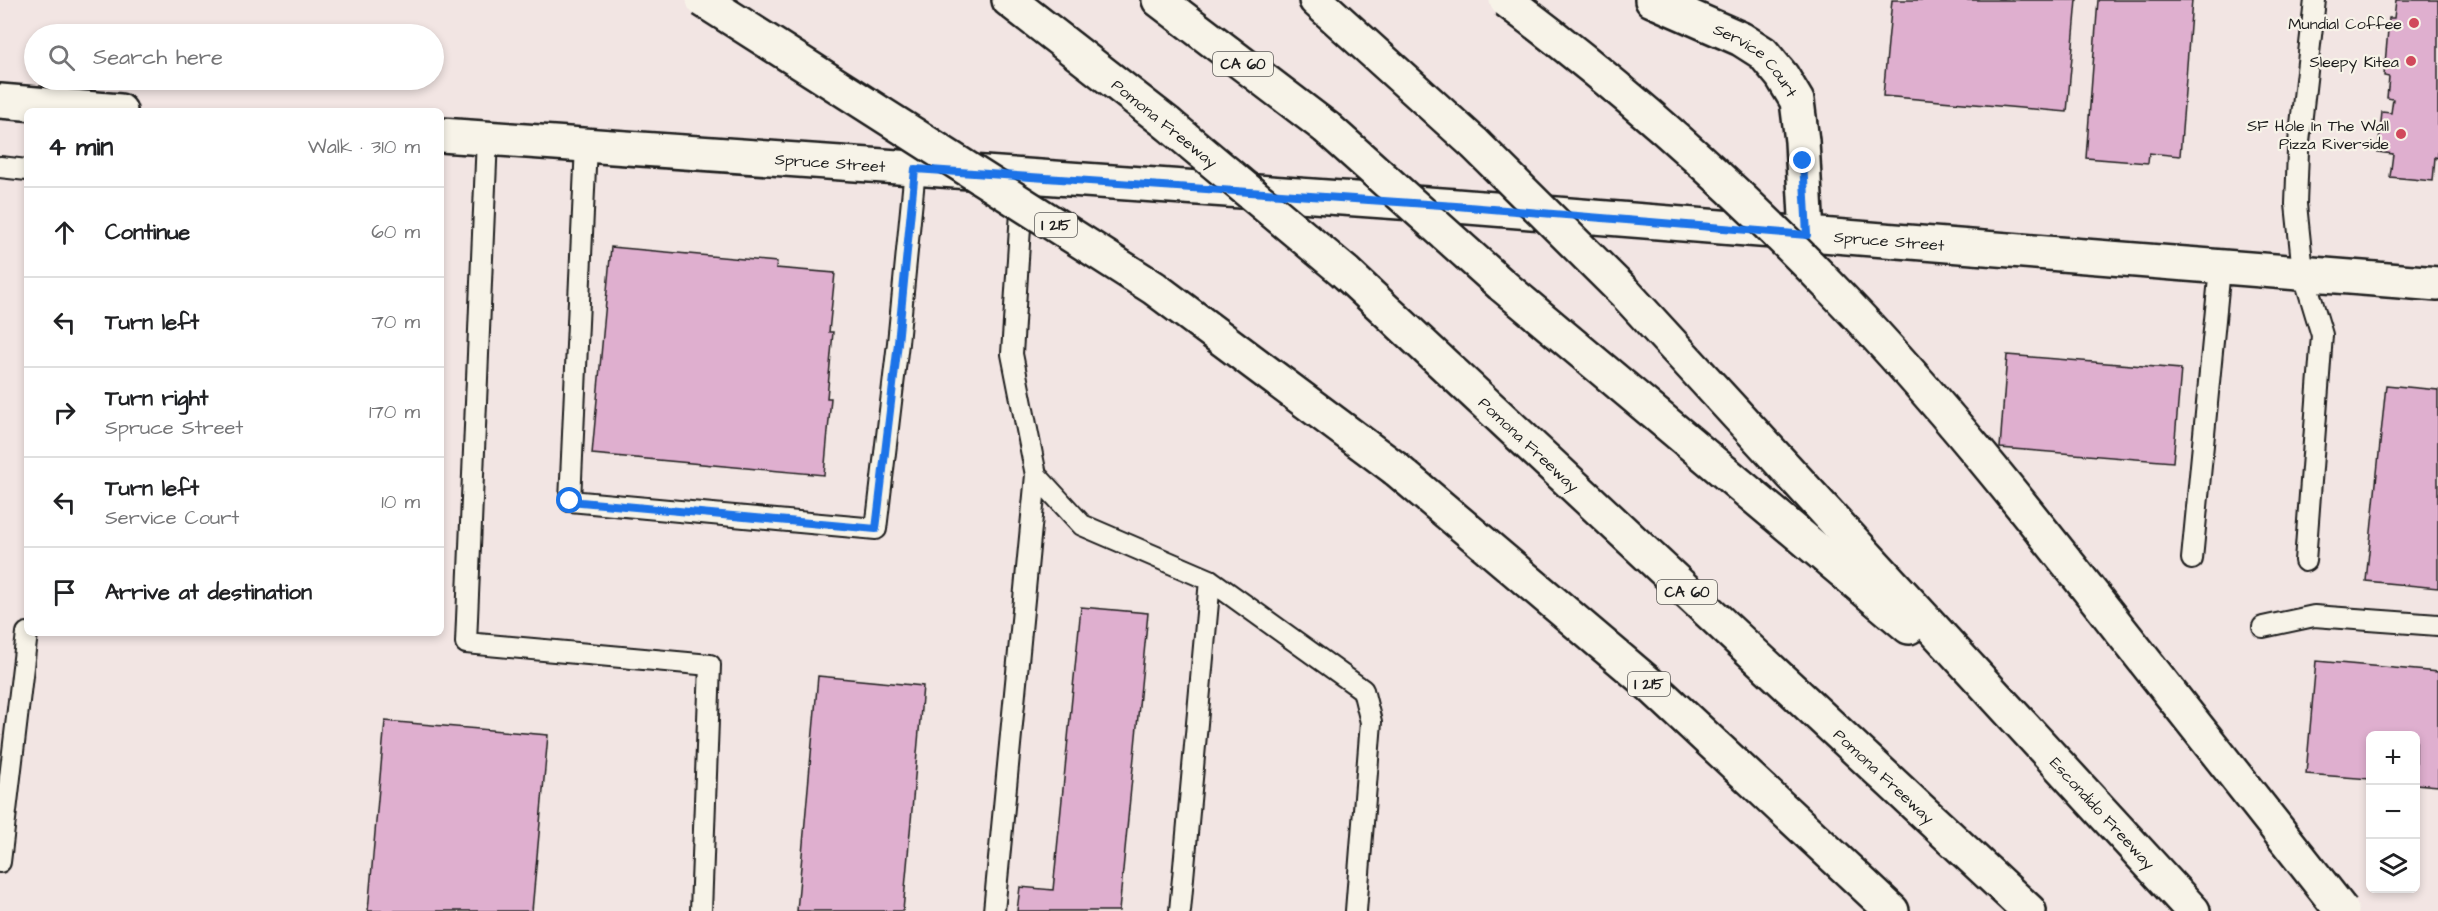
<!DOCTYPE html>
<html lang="en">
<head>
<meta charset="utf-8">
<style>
	:root { --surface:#fff; --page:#f6f6f6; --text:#202124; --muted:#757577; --line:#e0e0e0 }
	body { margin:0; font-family:"Architects Daughter",sans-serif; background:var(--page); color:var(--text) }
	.controls { position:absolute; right:18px; bottom:18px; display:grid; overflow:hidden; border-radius:9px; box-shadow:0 3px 9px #0003 }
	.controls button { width:54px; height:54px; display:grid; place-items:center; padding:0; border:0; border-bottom:2px solid var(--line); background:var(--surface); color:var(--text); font:30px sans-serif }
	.stop { position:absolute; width:18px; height:18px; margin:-14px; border:4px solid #1a73e8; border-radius:50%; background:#fff }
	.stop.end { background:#1a73e8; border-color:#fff; box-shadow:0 2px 6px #0008 }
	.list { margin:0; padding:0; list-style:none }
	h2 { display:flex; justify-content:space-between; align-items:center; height:78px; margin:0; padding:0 24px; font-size:26px }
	h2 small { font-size:20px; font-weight:400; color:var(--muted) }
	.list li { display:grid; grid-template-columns:39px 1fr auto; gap:18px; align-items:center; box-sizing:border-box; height:90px; padding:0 24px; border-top:2px solid var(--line) }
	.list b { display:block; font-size:22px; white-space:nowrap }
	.list p { margin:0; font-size:20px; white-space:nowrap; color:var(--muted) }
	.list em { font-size:20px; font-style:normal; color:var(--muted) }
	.icon { flex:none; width:33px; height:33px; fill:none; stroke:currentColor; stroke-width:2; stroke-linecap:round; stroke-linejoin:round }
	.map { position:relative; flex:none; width:2438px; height:911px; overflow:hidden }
	.search { position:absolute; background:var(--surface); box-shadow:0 3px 9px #0003; left:24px; top:24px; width:420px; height:66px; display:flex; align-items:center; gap:15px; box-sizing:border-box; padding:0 21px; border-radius:33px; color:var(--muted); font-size:22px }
	.panel { position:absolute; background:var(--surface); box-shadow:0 3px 9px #0003; left:24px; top:108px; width:420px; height:528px; border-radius:9px }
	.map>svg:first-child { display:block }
	.building { fill:#dfafcf; stroke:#1c1c1c; stroke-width:1.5 }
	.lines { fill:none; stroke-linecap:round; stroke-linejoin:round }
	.service-casing { stroke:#1c1c1c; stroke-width:24 }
	.minor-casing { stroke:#1c1c1c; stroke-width:38 }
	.secondary-casing { stroke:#1c1c1c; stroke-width:38 }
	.motorway-casing { stroke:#1c1c1c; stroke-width:38 }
	.service { stroke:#f7f3e8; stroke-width:20 }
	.minor { stroke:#f7f3e8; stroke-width:33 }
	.secondary { stroke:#f7f3e8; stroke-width:33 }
	.motorway { stroke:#f7f3e8; stroke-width:33 }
	.motorway-bridge-casing { stroke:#1c1c1c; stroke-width:38; stroke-linecap:butt }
	.motorway-bridge { stroke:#f7f3e8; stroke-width:33 }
	.route { stroke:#1a73e8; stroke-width:8 }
	.poi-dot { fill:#d1495b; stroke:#f7f3e8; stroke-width:2 }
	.labels { text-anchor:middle; stroke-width:4.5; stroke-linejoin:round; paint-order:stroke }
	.shield { fill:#f7f3e8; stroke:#5e5c59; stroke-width:1.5 }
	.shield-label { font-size:15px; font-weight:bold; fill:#1c1c1c }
	.poi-label { font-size:16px; fill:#1c1c1c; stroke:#f7f3e8; text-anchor:end }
	.street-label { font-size:16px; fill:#1c1c1c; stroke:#f7f3e8 }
</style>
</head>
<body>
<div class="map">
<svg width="2438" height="911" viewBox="0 0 2438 911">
	<rect width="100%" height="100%" fill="#f2e5e3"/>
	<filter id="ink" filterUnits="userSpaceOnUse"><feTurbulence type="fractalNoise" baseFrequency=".0167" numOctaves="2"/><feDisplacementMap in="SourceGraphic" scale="12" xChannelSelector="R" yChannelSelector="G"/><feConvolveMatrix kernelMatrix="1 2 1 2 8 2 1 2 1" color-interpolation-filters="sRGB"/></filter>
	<g filter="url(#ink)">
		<path class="building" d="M1892,0H2077L2067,112L1883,96Z
			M2098,0H2192L2180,156L2149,153L2148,163L2086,158Z
			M2396,0H2438V158L2435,157L2433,181L2390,177L2393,154L2378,152L2382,112L2391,113L2393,99L2387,98L2389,77L2384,76L2389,18H2394Z
			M611,247L777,262L776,268L835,273L829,332H833L827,398H831L824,475L592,454Z
			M2007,355L2181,369L2173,462L2000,448Z
			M2386,385L2438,390V588L2366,581Z
			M1081,607L1148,613L1119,911H1017L1020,887L1053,890Z
			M2316,661L2438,672V786L2416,784V736H2370V779L2306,774Z
			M818,676L923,686L903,911H797Z
			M385,721L548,735L532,911H368Z"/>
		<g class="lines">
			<defs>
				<path id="service" d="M487,138L466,643L710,665L701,911
					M586,145L570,501L876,529L898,343L915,169
					M0,167L27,170
					M1022,196L1012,354L1036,475L1082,525L1210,580L1363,690L1371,722L1356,911
					M2192,559L2220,268
					M2305,561L2322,335L2303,272L2296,204L2298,151L2315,0
					M2263,627L2314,616L2438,625
					M0,862L27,633
					M994,911L1036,475
					M1180,911L1210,580"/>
				<g id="minor">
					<path id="s1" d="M1652,0L1741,39L1763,53L1782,76L1797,101L1802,141L1807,235"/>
				</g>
				<g id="secondary">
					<path d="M0,101L120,111"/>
					<path id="s2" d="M441,135L1456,206L2438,284"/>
				</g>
				<g id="motorway">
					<path d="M1009,0L1167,123"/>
					<path d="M1159,0L1327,128"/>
					<path d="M1316,0L1475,144"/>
					<path id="s3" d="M1345,272L2029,911"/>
					<path d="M1502,285L1909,627"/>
					<path id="s4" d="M1625,293L2193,911"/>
					<path d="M1396,469L1647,682L1892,911"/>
				</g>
			</defs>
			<use href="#service" class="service-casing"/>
			<use href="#minor" class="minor-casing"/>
			<use href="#secondary" class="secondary-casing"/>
			<use href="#motorway" class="motorway-casing"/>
			<use href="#service" class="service"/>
			<use href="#minor" class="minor"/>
			<use href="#secondary" class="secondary"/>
			<use href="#motorway" class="motorway"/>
			<defs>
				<path id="motorway-bridge" d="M703,0L1154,288L1396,469
					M1506,0C1626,90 1738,190 1841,298C1939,400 2027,511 2114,622C2190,718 2266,814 2342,911
					M1167,123L1345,272
					M1327,128L1502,285
					M1475,144L1625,293"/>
			</defs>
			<use href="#motorway-bridge" class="motorway-bridge-casing"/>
			<use href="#motorway-bridge" class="motorway-bridge"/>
		</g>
	</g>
	<g class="lines" filter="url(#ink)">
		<path class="route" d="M570,501L876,529L898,343L915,169L1456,206L1807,235L1803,161"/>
	</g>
	<g class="poi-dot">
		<circle cx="2414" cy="23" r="6"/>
		<circle cx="2411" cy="61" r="6"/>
		<circle cx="2401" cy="134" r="6"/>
	</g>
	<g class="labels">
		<g class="shield">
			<rect x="1213" y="52" width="60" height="24" rx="4.5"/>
			<rect x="1035" y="213" width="42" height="24" rx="4.5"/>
			<rect x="1657" y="580" width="60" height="24" rx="4.5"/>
			<rect x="1628" y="672" width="42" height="24" rx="4.5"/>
		</g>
		<g class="shield-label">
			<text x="1243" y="69">CA 60</text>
			<text x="1056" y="230">I 215</text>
			<text x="1687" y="597">CA 60</text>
			<text x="1649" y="689">I 215</text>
		</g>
		<g class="poi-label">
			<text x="2402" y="29">Mundial Coffee</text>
			<text x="2399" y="67">Sleepy Kitea</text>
			<text x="2389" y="131">SF Hole In The Wall<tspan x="2389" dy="18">Pizza Riverside</tspan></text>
		</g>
		<g class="street-label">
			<text dy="6" stroke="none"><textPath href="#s1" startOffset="122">Service Court</textPath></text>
			<text transform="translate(1165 123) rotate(39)" y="6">Pomona Freeway</text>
			<text dy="6" stroke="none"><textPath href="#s2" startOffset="390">Spruce Street</textPath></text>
			<text dy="6" stroke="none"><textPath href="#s2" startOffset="1452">Spruce Street</textPath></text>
			<text dy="6" stroke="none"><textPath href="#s3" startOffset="252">Pomona Freeway</textPath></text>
			<text dy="6" stroke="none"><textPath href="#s3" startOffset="738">Pomona Freeway</textPath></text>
			<text dy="6" stroke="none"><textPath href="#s4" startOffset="706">Escondido Freeway</textPath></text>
		</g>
	</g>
</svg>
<div class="controls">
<button>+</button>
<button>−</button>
<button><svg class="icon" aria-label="layers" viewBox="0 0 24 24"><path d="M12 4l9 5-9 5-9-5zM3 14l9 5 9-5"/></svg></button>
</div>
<div class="stop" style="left:570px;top:501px"></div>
<div class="stop end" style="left:1803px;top:161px"></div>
<div class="search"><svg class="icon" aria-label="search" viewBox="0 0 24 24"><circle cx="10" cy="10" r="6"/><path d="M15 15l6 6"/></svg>Search here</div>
<section class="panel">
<h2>4 min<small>Walk · 310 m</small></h2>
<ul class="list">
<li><svg class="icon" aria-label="ahead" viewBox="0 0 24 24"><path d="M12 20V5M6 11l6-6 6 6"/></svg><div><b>Continue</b></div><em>60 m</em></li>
<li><svg class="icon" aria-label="left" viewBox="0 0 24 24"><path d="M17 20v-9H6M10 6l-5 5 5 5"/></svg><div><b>Turn left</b></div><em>70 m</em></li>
<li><svg class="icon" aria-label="right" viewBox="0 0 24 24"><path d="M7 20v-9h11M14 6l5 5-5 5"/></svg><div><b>Turn right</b><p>Spruce Street</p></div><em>170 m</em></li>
<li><svg class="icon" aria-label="left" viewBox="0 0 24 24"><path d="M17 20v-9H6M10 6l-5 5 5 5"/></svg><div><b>Turn left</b><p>Service Court</p></div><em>10 m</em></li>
<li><svg class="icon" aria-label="arrive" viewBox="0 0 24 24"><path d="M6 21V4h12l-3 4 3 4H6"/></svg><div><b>Arrive at destination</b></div></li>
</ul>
</section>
</div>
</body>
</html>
